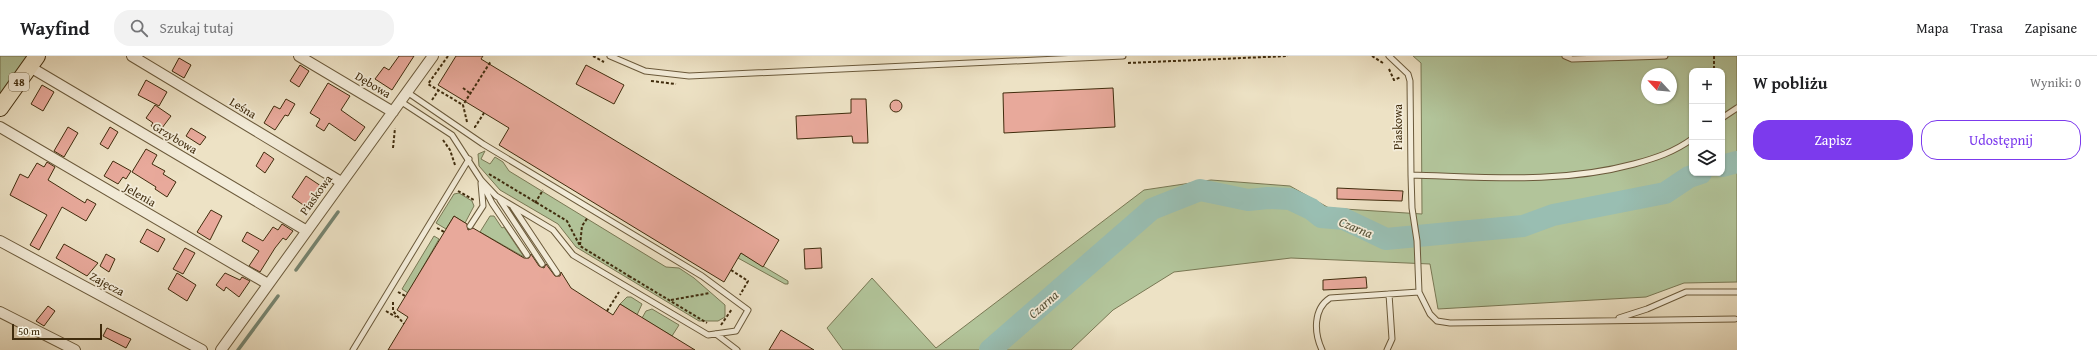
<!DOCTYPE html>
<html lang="pl">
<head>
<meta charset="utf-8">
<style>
	:root { --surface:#fff; --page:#f2f2f2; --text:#202124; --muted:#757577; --line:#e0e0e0; --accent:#7c3aed }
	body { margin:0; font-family:"Gentium Book Plus",serif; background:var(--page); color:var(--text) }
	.controls { position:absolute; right:12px; top:12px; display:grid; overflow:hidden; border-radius:8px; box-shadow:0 1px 3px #0004 }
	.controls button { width:36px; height:36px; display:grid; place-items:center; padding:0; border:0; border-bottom:1px solid var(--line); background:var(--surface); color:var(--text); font:20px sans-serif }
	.compass { position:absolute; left:1641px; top:12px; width:36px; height:36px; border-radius:50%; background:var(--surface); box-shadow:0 1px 3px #0004; rotate:296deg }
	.scale { position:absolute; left:12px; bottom:10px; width:90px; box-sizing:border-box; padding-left:4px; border:2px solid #402c0d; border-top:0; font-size:11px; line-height:14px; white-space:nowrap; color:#402c0d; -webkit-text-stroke:3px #f3ecd9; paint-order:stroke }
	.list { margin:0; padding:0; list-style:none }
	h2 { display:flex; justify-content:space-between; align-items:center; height:52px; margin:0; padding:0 16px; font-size:17px }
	h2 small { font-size:13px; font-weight:400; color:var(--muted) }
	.actions { display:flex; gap:8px; padding:12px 16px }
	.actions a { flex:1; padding:9px 0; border:1px solid var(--accent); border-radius:16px; text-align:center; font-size:14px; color:var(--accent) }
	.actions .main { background:var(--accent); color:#fff }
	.icon { flex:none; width:22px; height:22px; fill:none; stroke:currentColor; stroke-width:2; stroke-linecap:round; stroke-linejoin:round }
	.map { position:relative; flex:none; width:1737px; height:294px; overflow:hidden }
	header { display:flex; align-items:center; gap:24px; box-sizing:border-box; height:56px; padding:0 20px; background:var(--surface); border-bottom:1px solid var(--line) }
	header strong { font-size:19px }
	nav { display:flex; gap:22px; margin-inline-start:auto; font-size:14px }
	.search { width:280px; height:36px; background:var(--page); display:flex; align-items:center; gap:10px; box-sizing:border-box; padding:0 14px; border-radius:16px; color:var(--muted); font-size:15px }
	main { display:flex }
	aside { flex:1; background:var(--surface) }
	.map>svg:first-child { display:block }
	.green { fill:#b2c49a; stroke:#797854; fill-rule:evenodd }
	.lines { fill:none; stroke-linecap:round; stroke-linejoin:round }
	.stream { stroke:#758470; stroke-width:3.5 }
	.river { stroke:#99beb2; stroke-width:22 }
	.building { fill:#e8a99b; stroke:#402c0d }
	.lane-casing { stroke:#6b5a3b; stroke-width:7 }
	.street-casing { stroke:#6b5a3b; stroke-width:12 }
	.primary-casing { stroke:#402c0d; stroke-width:18 }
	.path { stroke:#402c0d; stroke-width:2; stroke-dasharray:3 2; stroke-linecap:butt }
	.lane { stroke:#f3ecd9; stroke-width:5 }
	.street { stroke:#f3ecd9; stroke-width:10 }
	.primary { stroke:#ede2c5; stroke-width:16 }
	.labels { text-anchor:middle; stroke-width:3.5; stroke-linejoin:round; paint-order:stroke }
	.shield { fill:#f3ecd9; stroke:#76664a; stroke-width:1 }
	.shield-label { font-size:11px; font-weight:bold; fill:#402c0d }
	.street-label { font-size:12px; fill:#402c0d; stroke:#f3ecd9 }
	.water-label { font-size:13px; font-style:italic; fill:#565036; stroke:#f3ecd9 }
</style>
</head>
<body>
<header>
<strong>Wayfind</strong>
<div class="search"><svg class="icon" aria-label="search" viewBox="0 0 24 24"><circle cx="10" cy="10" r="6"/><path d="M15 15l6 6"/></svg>Szukaj tutaj</div>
<nav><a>Mapa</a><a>Trasa</a><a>Zapisane</a></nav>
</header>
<main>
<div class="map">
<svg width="1737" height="294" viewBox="0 0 1737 294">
	<rect width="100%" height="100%" fill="#ede2c5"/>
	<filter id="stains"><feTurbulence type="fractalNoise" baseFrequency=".005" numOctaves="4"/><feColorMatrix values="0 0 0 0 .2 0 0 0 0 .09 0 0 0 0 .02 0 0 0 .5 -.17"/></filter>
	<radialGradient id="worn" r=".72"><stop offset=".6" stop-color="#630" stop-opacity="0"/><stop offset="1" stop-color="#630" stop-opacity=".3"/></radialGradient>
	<path class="green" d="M0,0H30L0,41Z
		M1413,0H1737V226L1684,227L1646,241L1438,253L1430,208L1291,202L1174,216L1113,254L1071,294H843L827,272L872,222L936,292L1144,134L1211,124L1290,130L1329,152L1422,158L1421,7ZM1692,15H1722V117H1692ZM1647,18H1671V42H1647Z
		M485,95L481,103L490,108L495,101L503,106L509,115L666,211L679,212L694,222L725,249V261L718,265H699L576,191L558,168L500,134L479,110L478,98Z
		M459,137L472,145L474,150L465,167L454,160L446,173L436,167L454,138Z
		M490,160H494L502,172L504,171L524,201L480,176Z
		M434,180L439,183L408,237L402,233Z
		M741,197L788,225V228H785L738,202Z
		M627,241H631L642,248L637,259L620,248Z
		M652,253L679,269L672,280L642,262L646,255Z"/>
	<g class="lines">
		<path class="stream" d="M296,214L338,156
			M238,294L278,240"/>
		<path class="river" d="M1722,110L1737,106
			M990,294L1152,153L1200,134L1248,144L1268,142L1290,143L1311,153L1321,161L1344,163L1386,183L1523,170L1553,159L1665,137L1689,121L1701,117"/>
	</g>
	<path class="building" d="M399,0H414L392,34L375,23L384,11L389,14Z
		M456,0H483L481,3L779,184L763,211L741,197L724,226L499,89L509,72L438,29Z
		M179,2L191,9L184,22L172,15Z
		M300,9L309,15L299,31L290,25Z
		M586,9L624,29L614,48L576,28Z
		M146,24L167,36L159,50L138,39Z
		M328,27L350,40L341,54L365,71L355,85L329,67L324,75L316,70L320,63L310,57Z
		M42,29L54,36L43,55L31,48Z
		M1113,32L1115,71L1004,77L1003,37Z
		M286,43L295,48L288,60L285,59L275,74L264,67L274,50L280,53Z
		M851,43H866L868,87H853L852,80L797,83L796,60L851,57Z
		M890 50a6 6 0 1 1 12 0a6 6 0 1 1-12 0Z
		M155,49L171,60L159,76L151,70L153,67L146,62Z
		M68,71L78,77L64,101L54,95Z
		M110,71L118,76L108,93L100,88Z
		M191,72L206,81L200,89L186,80Z
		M146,93L157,99L152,108L165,115L163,118L176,126L167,141L155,133L156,131L132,116Z
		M264,96L274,103L265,117L256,110Z
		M113,105L131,115L126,123L123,121L118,128L104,120Z
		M47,106L55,111L48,124L85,147L87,143L96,148L86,165L62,151L39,194L30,189L47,159L10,139L20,118L28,122L37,107L44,111Z
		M306,120L321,130L306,151L292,141Z
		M1337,132L1403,135L1402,145L1337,143Z
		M211,154L222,160L210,184L197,176Z
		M454,160L467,168L468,174L473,172L524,202H529L531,198L539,210L544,212L546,208L555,220H560L561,216L571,232L613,259L620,248L695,294H388L408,261L397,254Z
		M282,168L293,175L286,184L283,182L275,192L260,216L249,210L259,195L242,185L247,176L263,185L273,171L278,174Z
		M147,173L165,183L158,196L140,186Z
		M64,188L98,207L87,220L56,202Z
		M185,192L195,197L183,218L173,213Z
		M821,192L822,212L805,213L804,193Z
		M106,198L115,203L109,216L100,210Z
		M177,217L196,229L187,245L168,233Z
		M225,217L240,224L242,221L250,225L239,241L226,231L224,235L216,229Z
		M1366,221L1367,232L1323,234V224Z
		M48,250L55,255L44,270L36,265Z
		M107,272L131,283L126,292L103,280Z
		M781,274L814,294H769Z"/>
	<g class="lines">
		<defs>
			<path id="lane" d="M610,0L645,15L689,20L1123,0
				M1389,0L1408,18L1410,25L1411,119L1412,152L1417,185L1419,236L1430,258L1437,265L1450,267L1735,263
				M1565,0L1572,3L1665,0
				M400,45L452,79L481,124L496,140L553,174L573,199L708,279L736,275L748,254L702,220L483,88L407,36
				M1722,62L1737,52
				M1411,119C1487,121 1560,128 1634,108C1656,102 1674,96 1692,83
				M483,129L492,147L527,199
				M500,144L542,208
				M513,151L557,217
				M470,170L483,150L481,127
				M1619,262L1647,253L1686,236H1737
				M716,278L737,294
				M353,294L469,103
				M1322,294C1314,277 1313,253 1330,242L1419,236
				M1387,294L1392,283L1389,238"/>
			<path id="street" d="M132,0L341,126
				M299,0L393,56
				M30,11L307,175
				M0,71L268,228
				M0,185L202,294
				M0,256L75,294
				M221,294L433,0"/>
			<path id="primary" d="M0,52L37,0"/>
		</defs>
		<use href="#lane" class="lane-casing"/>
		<use href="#street" class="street-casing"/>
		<use href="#primary" class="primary-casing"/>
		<path class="path" d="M448,0L428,28L463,49
			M593,0L604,6
			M1372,0L1383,7
			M1714,0V15
			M1128,7L1288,0
			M1389,13L1394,24L1401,21
			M651,25L676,28
			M463,32L471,38
			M432,44L438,35
			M467,66L463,49L491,5
			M474,71H475L484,57
			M443,84L450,94L455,109
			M393,92L395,72
			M489,118L567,165L580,190L629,220L628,222
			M458,135L474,144
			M535,147L543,134
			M437,172L444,176
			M580,189L582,170L588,161
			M731,214L748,225L740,239
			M629,220L707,267
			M398,236L405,240
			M671,244L710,237
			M393,246V255L404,268
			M386,255L396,261
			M607,255L619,236
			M721,269L732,253"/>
		<use href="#lane" class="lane"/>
		<use href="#street" class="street"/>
		<use href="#primary" class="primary"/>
	</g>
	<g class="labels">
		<rect class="shield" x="9" y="17" width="20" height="18" rx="3"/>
		<g class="shield-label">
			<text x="19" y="30">48</text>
		</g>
		<g class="street-label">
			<text transform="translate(373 29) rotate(31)" y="4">Dębowa</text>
			<text transform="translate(243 52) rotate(31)" y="4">Leśna</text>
			<text transform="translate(1398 71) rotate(-90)" y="4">Piaskowa</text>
			<text transform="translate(175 82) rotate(31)" y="4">Grzybowa</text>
			<text transform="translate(140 139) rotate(30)" y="4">Jelenia</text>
			<text transform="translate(316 139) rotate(-54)" y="4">Piaskowa</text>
			<text transform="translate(107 228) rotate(28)" y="4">Zajęcza</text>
		</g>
		<g class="water-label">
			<text transform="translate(1356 171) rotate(22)" y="5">Czarna</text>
			<text transform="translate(1043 248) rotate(-41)" y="5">Czarna</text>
		</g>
	</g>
	<rect width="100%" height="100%" filter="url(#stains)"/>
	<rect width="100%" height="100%" fill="url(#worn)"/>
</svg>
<div class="controls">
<button>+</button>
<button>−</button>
<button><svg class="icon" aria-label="layers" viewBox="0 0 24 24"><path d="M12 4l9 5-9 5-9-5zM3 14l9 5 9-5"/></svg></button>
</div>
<svg class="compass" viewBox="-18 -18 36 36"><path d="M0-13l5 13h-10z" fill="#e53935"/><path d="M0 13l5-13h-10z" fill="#757577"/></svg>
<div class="scale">50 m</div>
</div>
<aside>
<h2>W pobliżu<small>Wyniki: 0</small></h2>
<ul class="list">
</ul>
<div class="actions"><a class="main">Zapisz</a><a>Udostępnij</a></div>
</aside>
</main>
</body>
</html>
